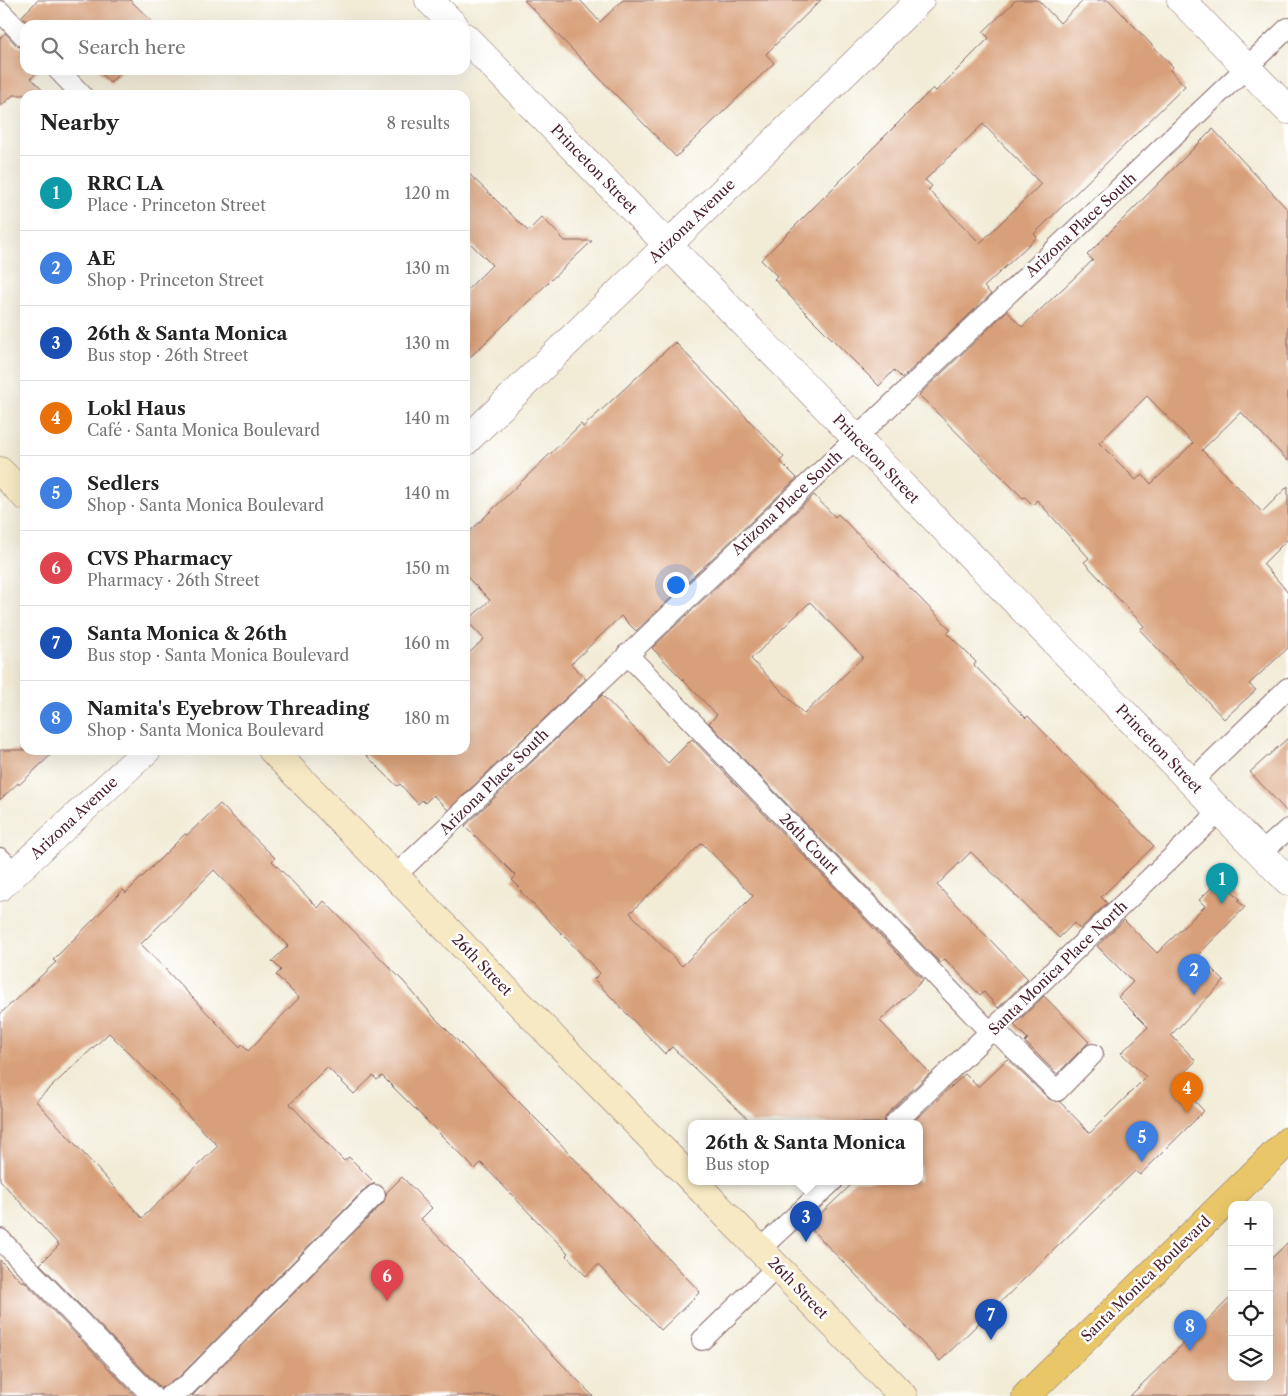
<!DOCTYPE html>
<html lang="en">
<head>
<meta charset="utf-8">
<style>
	:root { --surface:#fff; --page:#f6f6f6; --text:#222; --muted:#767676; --line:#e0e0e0; --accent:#d1495b }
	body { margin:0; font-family:"Libre Caslon Text",serif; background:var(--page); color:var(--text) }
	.controls { position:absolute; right:15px; bottom:15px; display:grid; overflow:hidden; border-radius:10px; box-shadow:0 5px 20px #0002 }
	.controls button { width:45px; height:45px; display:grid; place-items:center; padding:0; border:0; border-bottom:1px solid var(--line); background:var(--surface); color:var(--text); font:25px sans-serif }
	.you { position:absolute; left:675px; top:584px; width:18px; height:18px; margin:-12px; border:4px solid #fff; border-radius:50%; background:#1a73e8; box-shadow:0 0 0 8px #1a73e833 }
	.badge { display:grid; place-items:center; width:32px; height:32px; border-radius:50%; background:var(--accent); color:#fff; font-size:16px; font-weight:700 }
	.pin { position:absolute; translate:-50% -41px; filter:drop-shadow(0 1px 2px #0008) }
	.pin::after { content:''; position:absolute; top:26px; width:18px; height:15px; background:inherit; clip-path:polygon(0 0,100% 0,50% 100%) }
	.popup { position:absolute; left:688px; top:1120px; width:235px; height:65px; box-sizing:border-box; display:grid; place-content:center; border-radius:10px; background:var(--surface); filter:drop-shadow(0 1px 4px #0005); font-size:16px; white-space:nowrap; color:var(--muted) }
	.popup b { font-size:19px; color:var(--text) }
	.popup::after { content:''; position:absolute; left:50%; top:100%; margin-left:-10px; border:10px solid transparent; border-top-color:var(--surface) }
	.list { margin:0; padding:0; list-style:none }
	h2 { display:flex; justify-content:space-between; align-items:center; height:65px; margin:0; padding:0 20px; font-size:21px }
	h2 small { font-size:16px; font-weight:400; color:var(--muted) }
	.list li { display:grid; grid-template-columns:32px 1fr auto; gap:15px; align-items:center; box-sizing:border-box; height:75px; padding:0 20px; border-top:1px solid var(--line) }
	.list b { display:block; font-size:19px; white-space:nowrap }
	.list p { margin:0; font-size:16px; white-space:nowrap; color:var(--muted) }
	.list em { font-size:16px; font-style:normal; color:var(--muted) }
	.icon { flex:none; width:28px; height:28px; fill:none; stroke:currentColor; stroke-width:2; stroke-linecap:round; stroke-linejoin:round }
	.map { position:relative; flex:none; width:1288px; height:1396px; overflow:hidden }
	.search { position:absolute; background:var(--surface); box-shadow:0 5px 20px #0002; left:20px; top:20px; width:450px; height:55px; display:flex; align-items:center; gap:12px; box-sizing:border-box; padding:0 18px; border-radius:15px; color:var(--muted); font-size:19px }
	.panel { position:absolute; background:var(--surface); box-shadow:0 5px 20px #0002; left:20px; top:90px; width:450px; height:665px; border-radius:15px }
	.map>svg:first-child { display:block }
	.building { fill:#d8a07a; fill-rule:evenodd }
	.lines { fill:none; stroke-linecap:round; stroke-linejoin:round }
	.lane-casing { stroke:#856767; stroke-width:22 }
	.street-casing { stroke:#856767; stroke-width:29 }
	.secondary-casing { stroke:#856767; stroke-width:29 }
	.primary-casing { stroke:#856767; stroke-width:29 }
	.lane { stroke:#fff; stroke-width:20 }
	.street { stroke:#fff; stroke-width:28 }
	.secondary { stroke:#f6e9c3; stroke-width:28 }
	.primary { stroke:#e9c769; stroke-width:28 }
	.labels { text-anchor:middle; stroke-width:5; stroke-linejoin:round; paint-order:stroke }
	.street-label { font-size:15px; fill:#4a1f2b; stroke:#fff }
</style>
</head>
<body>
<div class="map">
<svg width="1288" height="1396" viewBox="0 0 1288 1396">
	<rect width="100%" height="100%" fill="#fff"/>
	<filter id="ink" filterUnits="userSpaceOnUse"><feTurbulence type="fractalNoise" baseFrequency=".02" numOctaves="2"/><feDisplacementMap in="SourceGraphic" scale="10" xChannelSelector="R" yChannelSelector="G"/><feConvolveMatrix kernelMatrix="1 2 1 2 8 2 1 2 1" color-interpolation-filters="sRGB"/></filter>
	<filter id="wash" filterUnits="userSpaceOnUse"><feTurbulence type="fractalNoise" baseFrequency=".0096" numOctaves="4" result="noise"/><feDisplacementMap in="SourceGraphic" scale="20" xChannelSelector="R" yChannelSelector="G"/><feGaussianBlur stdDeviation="1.12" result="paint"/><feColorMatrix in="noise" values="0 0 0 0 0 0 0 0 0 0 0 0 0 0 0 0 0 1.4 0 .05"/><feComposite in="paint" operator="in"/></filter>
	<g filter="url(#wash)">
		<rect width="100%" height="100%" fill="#f2ecd7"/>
		<g id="blocks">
			<path class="building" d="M38,0H130L156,25H30L22,16Z
				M524,0H580L600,22L623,0H821L766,54L774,63L676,157Z
				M1016,0H1038L1060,23L1084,0H1109L1173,67L1170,70L1185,86L1034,234L1037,237L984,287L991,294L902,378L894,370L879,386L801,308L774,279L777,276L761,260L933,88L936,91L989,38L983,32ZM983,124L1041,184L980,243L928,190L932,186L925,180Z
				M5,33L17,46L25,49V70H40L31,78L47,95H13L0,107V38Z
				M98,70H123L110,83Z
				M1213,129L1288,210V461L1241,412L1202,450L1262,512L1288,486V539L1263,564L1288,592V648L1249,684L1256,690L1224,719L1140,630L1144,626L1084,562L1089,558L1037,500L1033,505L1025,497L1023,498L919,395L1007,311L1022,327L1093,260L1087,255ZM1147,396L1193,443L1151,484L1142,474L1136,480L1099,443Z
				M465,170L528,231L542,217L565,241H592L465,362V292L492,265L465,238Z
				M675,342L784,457L780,461L797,478L636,631L621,616L571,664L586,679L448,810L433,795L425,803L422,800L418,804L400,784L397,786L361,750H465V657L484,639L467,621L490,600L465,575V536L581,424L583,427Z
				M814,495L835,517L838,514L951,630L947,633L976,662L974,665L1026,718L1028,716L1060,749L1154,846L1101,897L1107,903L1080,929L1074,923L1059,938L971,852L937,885L1028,979L998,1008L984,992L980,995L945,959L940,963L709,723L717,715L652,648ZM810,602L863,657L804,714L751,659Z
				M602,695L668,763L692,739L923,980L880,1021L930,1073L887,1114L883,1123H752L672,1047L665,1054L594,979L600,973L520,891L522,890L512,880L516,876L465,826ZM702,843L753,896L682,966L630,913Z
				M1288,738V813L1250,772Z
				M0,750H56L19,785L18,783L0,800Z
				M220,804L275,858L272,861L318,908L324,901L404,982L433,1016L554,1137L700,1292L661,1330L598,1265L586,1276L566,1255L568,1253L481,1163L475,1169L382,1076L377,1080L373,1076L354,1094L327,1067L290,1104L344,1161L349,1157L375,1183L367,1187L179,1377L161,1388L40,1264L59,1245L0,1180V1014L56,962L53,960L123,890L126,893L185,834L187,835ZM214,870L288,946L272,961L281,970L276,975L299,998L248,1051L242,1044L240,1047L141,944ZM109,1033L180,1104L179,1106L218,1146L142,1218L36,1101Z
				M1220,879L1240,899L1238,901L1245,907L1198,955L1224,981L1171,1035L1196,1061L1176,1081L1204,1111L1140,1175L1135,1171L940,1361L808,1226L855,1181H920V1123H912L965,1074L978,1087L1007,1059L1049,1099L1060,1102L1090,1133L1146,1077L1121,1053L1148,1027L1118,997L1133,982L1097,946L1124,920L1157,953L1205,906L1199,900Z
				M1044,996L1089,1042L1057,1074L1025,1042L1028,1039L1014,1025Z
				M402,1177L432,1208L421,1219L593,1396H192L383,1203L387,1192Z
				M1288,1242V1396H1130L1232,1296V1377H1269V1261Z
				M0,1260L22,1282L24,1281L135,1396H0Z"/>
		</g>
	</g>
	<g filter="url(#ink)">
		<use href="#blocks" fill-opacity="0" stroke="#856767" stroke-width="1"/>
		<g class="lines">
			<defs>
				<path id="lane" d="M0,11L25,37
					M58,70L82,95
					M627,654L991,1033L1000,1035L1057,1091L1093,1054
					M1191,782L1288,688
					M1261,853L1288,829
					M0,858L15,873
					M395,876L1288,28
					M895,1123L1220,811
					M0,1239L152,1396
					M760,1249L833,1181
					M702,1340L777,1267
					M169,1396L186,1386L375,1195"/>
				<path id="street" d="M429,0L454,25
					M1181,0L1288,110
					M465,37L1288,881
					M465,442L920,0
					M0,887L147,750"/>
				<path id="secondary" d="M0,471L25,496
					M272,750L692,1180
					M693,1181L903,1396"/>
				<path id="primary" d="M1026,1396L1288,1141"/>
			</defs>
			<use href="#lane" class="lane-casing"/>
			<use href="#street" class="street-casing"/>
			<use href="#secondary" class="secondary-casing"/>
			<use href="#primary" class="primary-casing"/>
			<use href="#lane" class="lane"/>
			<use href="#street" class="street"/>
			<use href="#secondary" class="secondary"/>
			<use href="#primary" class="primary"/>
		</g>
	</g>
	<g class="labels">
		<g class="street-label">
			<text transform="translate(594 169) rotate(46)" y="5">Princeton Street</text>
			<text transform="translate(692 221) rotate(-44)" y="5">Arizona Avenue</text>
			<text transform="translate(1081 225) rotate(-43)" y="5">Arizona Place South</text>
			<text transform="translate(876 459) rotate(46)" y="5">Princeton Street</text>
			<text transform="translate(787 503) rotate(-43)" y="5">Arizona Place South</text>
			<text transform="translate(1159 749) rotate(46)" y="5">Princeton Street</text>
			<text transform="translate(494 782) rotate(-44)" y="5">Arizona Place South</text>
			<text transform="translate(74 818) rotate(-43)" y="5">Arizona Avenue</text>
			<text transform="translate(809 844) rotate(46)" y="5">26th Court</text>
			<text transform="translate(482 965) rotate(46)" y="5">26th Street</text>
			<text transform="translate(1058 968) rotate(-44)" y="5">Santa Monica Place North</text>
			<text transform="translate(1146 1279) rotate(-44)" y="5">Santa Monica Boulevard</text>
			<text transform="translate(798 1288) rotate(46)" y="5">26th Street</text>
		</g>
	</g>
</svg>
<div class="controls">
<button>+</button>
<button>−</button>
<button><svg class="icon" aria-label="locate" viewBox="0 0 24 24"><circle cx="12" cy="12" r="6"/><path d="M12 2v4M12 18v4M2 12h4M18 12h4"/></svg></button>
<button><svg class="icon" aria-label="layers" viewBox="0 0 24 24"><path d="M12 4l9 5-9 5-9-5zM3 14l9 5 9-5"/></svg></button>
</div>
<div class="you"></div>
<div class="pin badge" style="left:1222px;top:904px;background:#0f9aa8">1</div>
<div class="pin badge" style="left:1194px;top:995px;background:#3f7fe0">2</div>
<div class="pin badge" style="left:806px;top:1242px;background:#1a4fb4">3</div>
<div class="popup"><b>26th &amp; Santa Monica</b>Bus stop</div>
<div class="pin badge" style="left:1187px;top:1113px;background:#e8710a">4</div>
<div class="pin badge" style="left:1142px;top:1162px;background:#3f7fe0">5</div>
<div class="pin badge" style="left:387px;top:1301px;background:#e0444e">6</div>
<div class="pin badge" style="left:991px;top:1340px;background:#1a4fb4">7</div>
<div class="pin badge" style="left:1190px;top:1351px;background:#3f7fe0">8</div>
<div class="search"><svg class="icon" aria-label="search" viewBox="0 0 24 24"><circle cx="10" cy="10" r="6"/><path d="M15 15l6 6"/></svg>Search here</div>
<section class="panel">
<h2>Nearby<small>8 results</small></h2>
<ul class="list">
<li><span class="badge" style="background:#0f9aa8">1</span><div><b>RRC LA</b><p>Place · Princeton Street</p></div><em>120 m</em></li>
<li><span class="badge" style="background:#3f7fe0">2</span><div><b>AE</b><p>Shop · Princeton Street</p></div><em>130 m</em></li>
<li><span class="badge" style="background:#1a4fb4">3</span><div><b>26th &amp; Santa Monica</b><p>Bus stop · 26th Street</p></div><em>130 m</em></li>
<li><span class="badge" style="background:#e8710a">4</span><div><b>Lokl Haus</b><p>Café · Santa Monica Boulevard</p></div><em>140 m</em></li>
<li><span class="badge" style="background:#3f7fe0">5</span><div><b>Sedlers</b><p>Shop · Santa Monica Boulevard</p></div><em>140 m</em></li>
<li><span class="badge" style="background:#e0444e">6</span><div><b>CVS Pharmacy</b><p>Pharmacy · 26th Street</p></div><em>150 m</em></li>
<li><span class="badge" style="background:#1a4fb4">7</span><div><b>Santa Monica &amp; 26th</b><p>Bus stop · Santa Monica Boulevard</p></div><em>160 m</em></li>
<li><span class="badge" style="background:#3f7fe0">8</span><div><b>Namita's Eyebrow Threading</b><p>Shop · Santa Monica Boulevard</p></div><em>180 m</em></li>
</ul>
</section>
</div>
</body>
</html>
